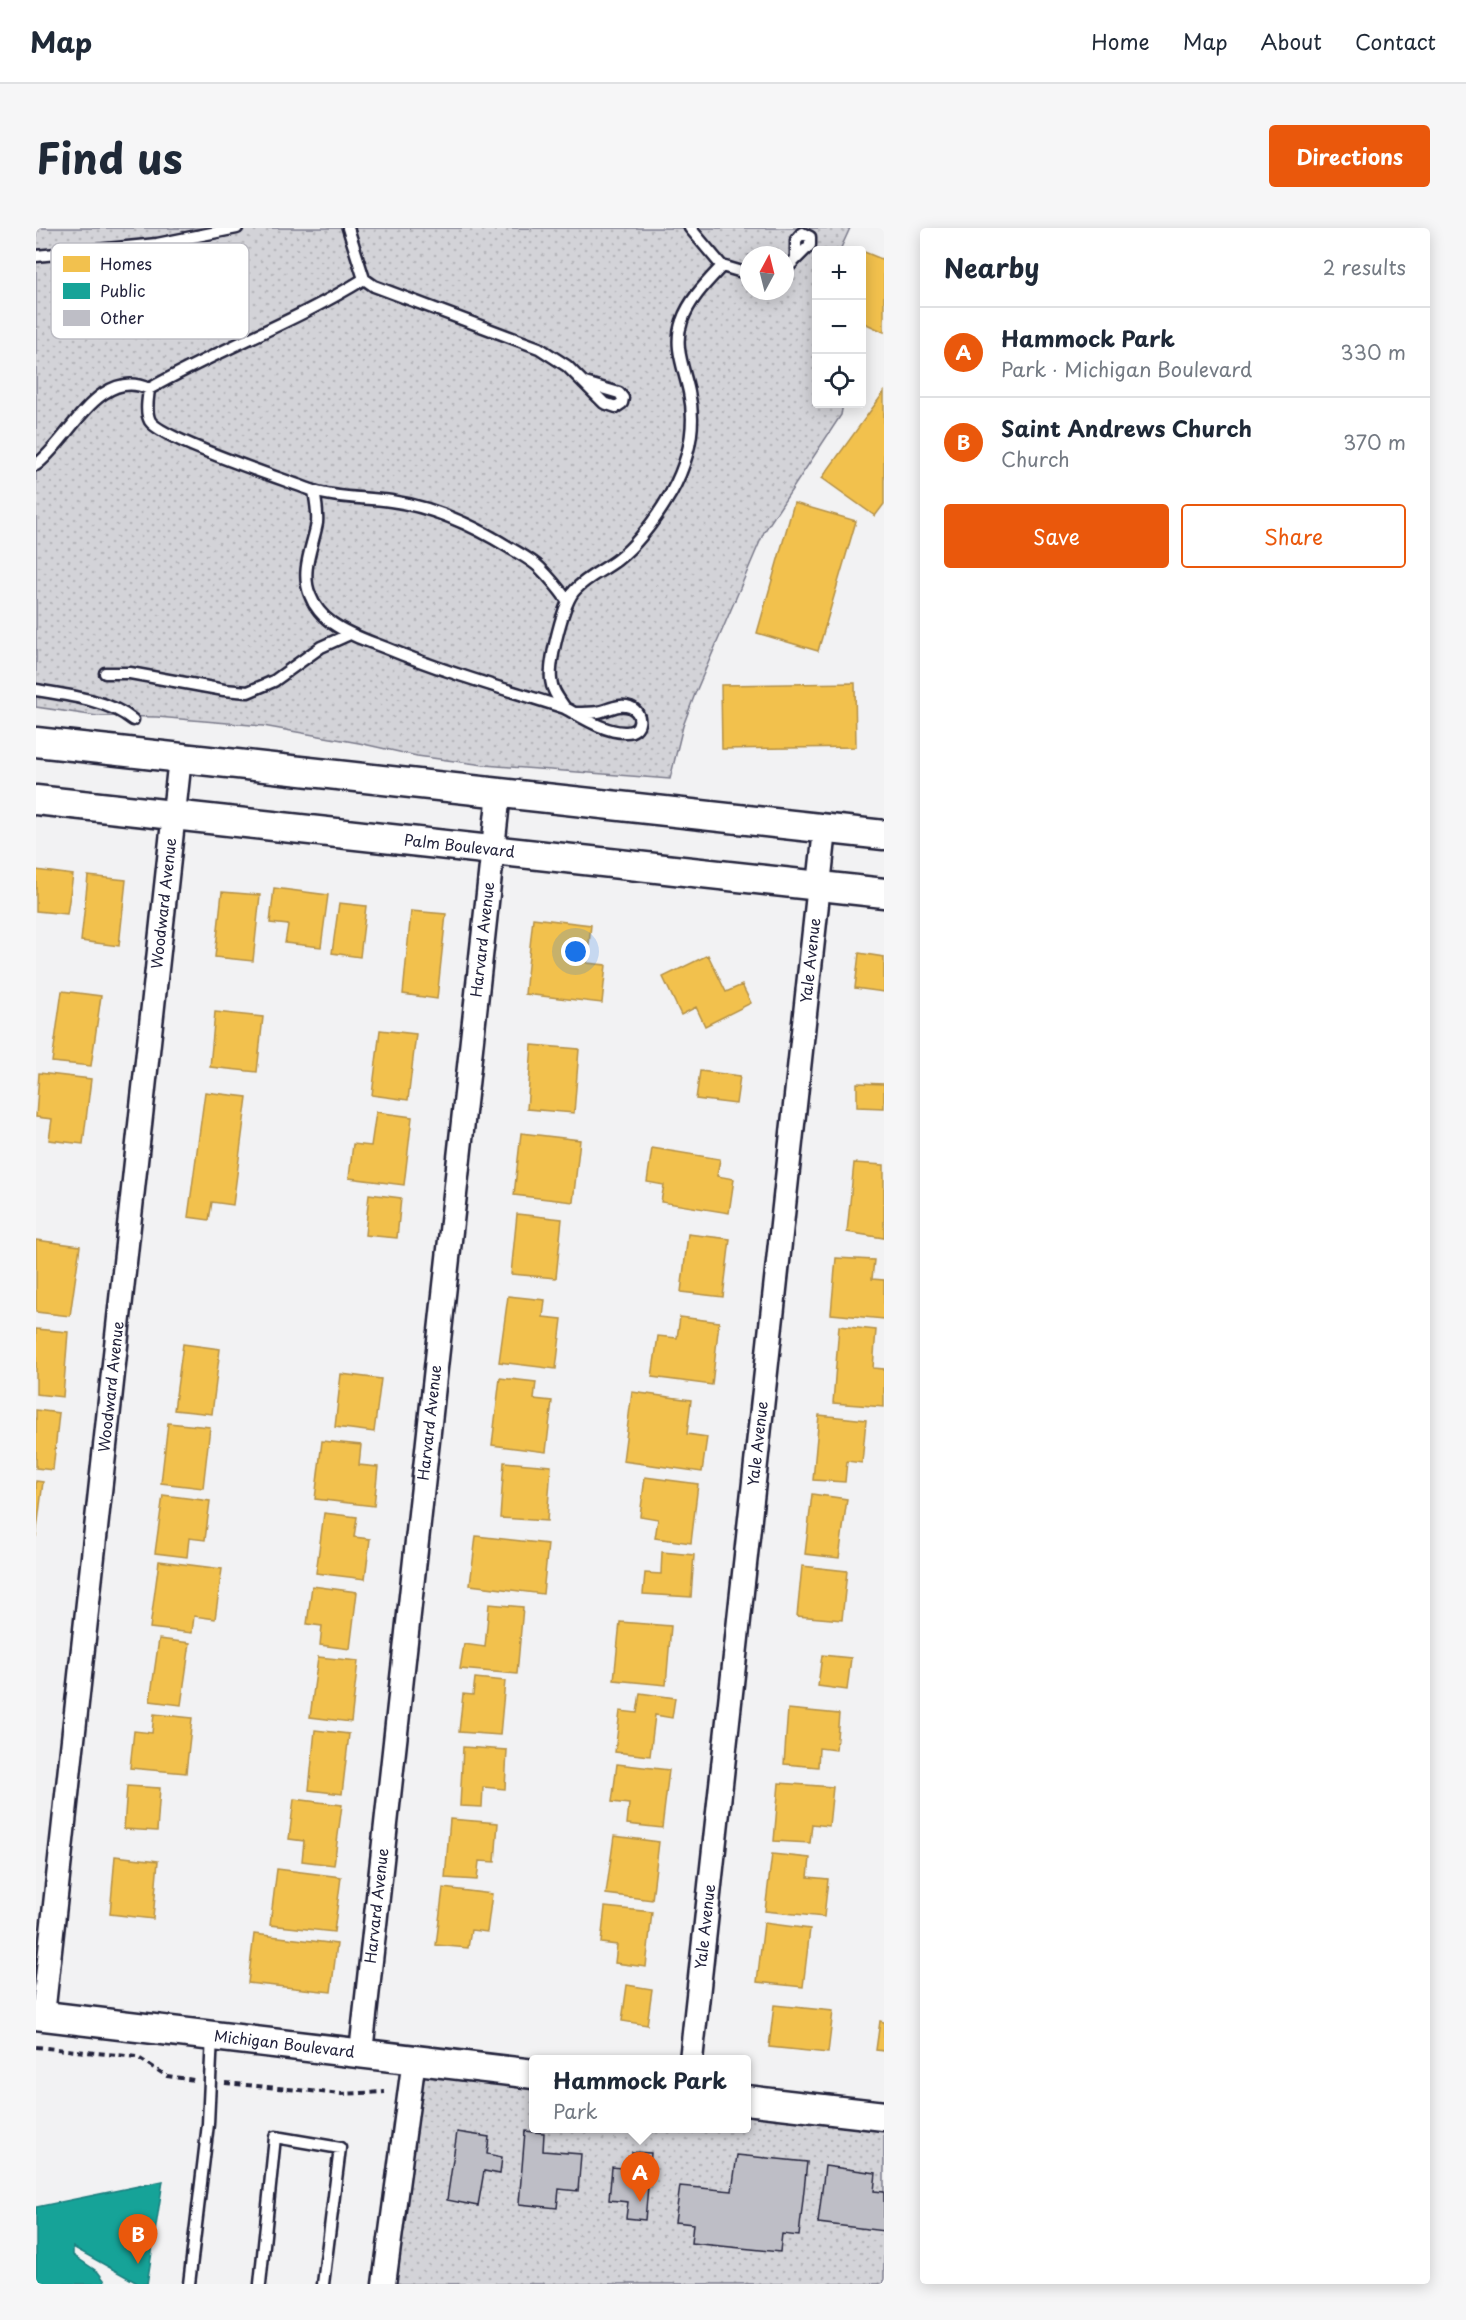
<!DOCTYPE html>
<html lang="en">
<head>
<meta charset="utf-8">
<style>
	:root { --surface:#fff; --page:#f6f6f7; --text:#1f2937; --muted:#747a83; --line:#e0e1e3; --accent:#ea580c }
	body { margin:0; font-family:"Playpen Sans",sans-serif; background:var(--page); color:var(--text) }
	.controls { position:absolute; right:18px; top:18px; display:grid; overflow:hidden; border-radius:6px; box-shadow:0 3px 15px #0003 }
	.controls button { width:54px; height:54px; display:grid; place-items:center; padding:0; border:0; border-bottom:2px solid var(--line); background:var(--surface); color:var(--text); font:30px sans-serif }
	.compass { position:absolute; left:704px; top:18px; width:54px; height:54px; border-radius:50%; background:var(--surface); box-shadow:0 3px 15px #0003; rotate:7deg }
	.you { position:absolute; left:540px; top:724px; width:21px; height:21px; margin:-15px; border:4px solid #fff; border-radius:50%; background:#1a73e8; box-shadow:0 0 0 9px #1a73e833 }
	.badge { display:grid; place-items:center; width:39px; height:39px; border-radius:50%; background:var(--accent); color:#fff; font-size:20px; font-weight:700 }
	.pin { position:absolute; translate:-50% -50px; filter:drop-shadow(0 2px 3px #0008) }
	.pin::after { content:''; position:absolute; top:32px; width:21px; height:18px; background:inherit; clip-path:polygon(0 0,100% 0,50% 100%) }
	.popup { position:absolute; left:493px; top:1827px; width:222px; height:78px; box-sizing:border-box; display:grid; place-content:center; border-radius:6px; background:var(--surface); filter:drop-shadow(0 2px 4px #0005); font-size:20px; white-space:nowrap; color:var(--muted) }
	.popup b { font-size:22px; color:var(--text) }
	.popup::after { content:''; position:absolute; left:50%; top:100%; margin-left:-12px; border:12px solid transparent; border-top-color:var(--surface) }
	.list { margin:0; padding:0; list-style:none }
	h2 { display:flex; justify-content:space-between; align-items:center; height:78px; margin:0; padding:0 24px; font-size:26px }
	h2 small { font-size:20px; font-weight:400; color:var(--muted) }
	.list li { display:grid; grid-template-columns:39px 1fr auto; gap:18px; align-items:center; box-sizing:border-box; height:90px; padding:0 24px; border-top:2px solid var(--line) }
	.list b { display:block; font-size:22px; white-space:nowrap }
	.list p { margin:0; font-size:20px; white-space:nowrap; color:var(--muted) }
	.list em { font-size:20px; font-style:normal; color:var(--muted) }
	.actions { display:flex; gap:12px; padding:18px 24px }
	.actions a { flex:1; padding:14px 0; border:2px solid var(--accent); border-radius:6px; text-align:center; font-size:21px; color:var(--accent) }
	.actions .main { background:var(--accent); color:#fff }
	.icon { flex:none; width:33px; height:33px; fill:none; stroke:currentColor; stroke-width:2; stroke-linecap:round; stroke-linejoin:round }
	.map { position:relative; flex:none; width:848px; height:2056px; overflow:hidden; border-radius:6px }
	header { display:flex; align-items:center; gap:36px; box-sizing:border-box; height:84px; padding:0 30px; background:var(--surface); border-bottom:2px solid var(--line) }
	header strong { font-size:28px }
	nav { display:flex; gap:33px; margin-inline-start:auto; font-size:21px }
	.intro { display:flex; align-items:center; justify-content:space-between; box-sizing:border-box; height:144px; padding:0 36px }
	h1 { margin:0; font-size:42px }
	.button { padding:15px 27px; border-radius:6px; background:var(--accent); color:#fff; font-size:21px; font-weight:700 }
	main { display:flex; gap:36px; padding:0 36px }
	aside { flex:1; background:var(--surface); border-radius:6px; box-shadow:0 3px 15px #0003 }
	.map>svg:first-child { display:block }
	.green { fill:url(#green-dots); stroke:#7a7a8a; stroke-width:1.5; fill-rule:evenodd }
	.homes { fill:#f2c14e; stroke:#b49148; stroke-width:1.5 }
	.public { fill:#17a398; stroke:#1a7c7c; stroke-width:1.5 }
	.building { fill:#bebec6; stroke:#22223b; stroke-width:1.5 }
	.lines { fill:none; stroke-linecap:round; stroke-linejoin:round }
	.service-casing { stroke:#22223b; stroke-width:15 }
	.minor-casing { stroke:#22223b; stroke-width:27 }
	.tertiary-casing { stroke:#22223b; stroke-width:33 }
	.path { stroke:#22223b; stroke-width:4; stroke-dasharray:6 4.5; stroke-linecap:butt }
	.service { stroke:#fff; stroke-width:10 }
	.minor { stroke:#fff; stroke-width:22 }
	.tertiary { stroke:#fff; stroke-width:28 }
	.labels { text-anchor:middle; stroke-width:6; stroke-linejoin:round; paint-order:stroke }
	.street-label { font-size:15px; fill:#22223b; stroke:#fff }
	.key { fill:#fff; stroke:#bdbdc4; stroke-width:1.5 }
	.key-label { font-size:16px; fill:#22223b }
</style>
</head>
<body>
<header>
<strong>Map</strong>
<nav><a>Home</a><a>Map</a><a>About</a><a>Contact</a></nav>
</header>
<div class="intro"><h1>Find us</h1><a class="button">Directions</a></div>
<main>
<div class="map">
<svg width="848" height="2056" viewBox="0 0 848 2056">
	<defs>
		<pattern id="green-dots" width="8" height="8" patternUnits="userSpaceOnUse" patternTransform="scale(1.5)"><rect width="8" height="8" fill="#d3d3d8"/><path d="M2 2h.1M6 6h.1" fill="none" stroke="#b5b5ba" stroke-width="1.8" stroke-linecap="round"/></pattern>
	</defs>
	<rect width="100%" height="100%" fill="#f2f2f3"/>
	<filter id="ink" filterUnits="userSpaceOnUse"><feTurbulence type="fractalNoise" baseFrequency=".0167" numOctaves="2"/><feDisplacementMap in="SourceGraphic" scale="12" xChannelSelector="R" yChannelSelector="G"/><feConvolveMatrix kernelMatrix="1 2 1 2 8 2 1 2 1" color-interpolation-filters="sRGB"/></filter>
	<g filter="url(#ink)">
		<path class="green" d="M0,0H814L804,22H780V176H807L805,187L728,304L659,466L647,498L634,551L448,537L381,528L323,515L227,498L121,489L61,488L0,479ZM713,27H749V63H713Z
			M378,1831L497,1846L498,1900H710L711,1874L848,1891V2056H348Z"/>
		<path class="homes" d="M826,23L848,32V104L826,94Z
			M848,164V276L839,288L786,250Z
			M758,275L820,293L782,423L721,405Z
			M819,455L820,519L686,521L685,457Z
			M0,642L37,647L31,686L0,683Z
			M52,648L90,652L83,718L45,713Z
			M238,660L292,667L285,719L249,715L252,697L234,695Z
			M186,664L224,667L217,733L179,729Z
			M303,675L330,678L324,729L296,725Z
			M375,683L410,686L401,771L367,766Z
			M497,690L555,697L551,735L570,737L566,775L489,766Z
			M823,725L848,729V764L819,760Z
			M672,727L690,764L706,757L715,775L669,798L660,779L645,787L627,749Z
			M26,763L65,768L55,838L16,834Z
			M179,784L227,789L221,844L174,839Z
			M344,802L380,806L372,872L336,867Z
			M496,817L543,821L538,885L491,881Z
			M664,843L704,848L700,876L660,871Z
			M3,845L55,851L47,916L13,912L16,891L0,889Z
			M821,855L848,856V880L821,879Z
			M169,864L211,869L197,977L176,974L173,992L152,989Z
			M340,884L376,889L368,957L313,950L317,916L335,918Z
			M485,905L544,912L537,974L478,967Z
			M616,920L684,931L681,948L698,951L693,985L625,974L628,957L611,954Z
			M818,935L848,937V1010L811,1004Z
			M333,966L365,970L361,1010L329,1007Z
			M481,986L526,991L520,1050L475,1046Z
			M652,1006L694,1011L687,1069L645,1064Z
			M0,1012L44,1018L34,1088L0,1084Z
			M800,1030L838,1032L836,1051L848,1052V1091L795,1086Z
			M472,1068L509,1072L507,1089L526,1091L520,1141L463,1134Z
			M644,1089L683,1094L676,1157L616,1149L622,1108L641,1110Z
			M803,1098L840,1102L837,1140L848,1141V1179L797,1175Z
			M0,1101L32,1104L27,1169L0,1166Z
			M147,1116L184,1121L176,1186L138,1182Z
			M305,1146L345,1151L338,1204L299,1199Z
			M464,1150L500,1154L498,1171L516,1173L510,1224L456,1217Z
			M596,1164L655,1172L651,1206L671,1209L666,1244L587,1233Z
			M0,1182L23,1185L17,1242L0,1240Z
			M783,1187L830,1192L826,1235L811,1233L809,1254L777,1252Z
			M132,1195L174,1199L167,1260L125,1255Z
			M286,1213L325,1217L323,1237L342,1239L338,1278L279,1271Z
			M468,1234L515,1238L511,1293L464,1290Z
			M609,1249L662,1256L655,1315L619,1310L622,1291L604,1288Z
			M0,1253L7,1254L0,1309Z
			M776,1266L811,1271L803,1330L769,1326Z
			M127,1267L174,1273L169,1312L153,1310L151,1329L119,1325Z
			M288,1285L321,1289L318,1309L334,1311L329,1351L280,1345Z
			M440,1308L512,1316L507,1366L434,1357Z
			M626,1324L658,1327L655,1369L607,1366L609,1345L625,1346Z
			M123,1333L186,1341L179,1391L158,1388L156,1405L114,1400Z
			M766,1338L811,1343L806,1392L761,1388Z
			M276,1358L321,1364L314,1421L284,1417L286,1398L271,1396Z
			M453,1376L487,1379L481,1446L424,1441L428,1416L449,1419Z
			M584,1394L635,1398L630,1457L578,1452Z
			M123,1411L154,1415L145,1477L114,1473Z
			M786,1427L815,1430L811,1462L782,1458Z
			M282,1429L322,1433L315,1494L274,1489Z
			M439,1450L469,1453L464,1507L423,1504L427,1466L437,1467Z
			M604,1465L639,1470L636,1490L619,1487L614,1528L579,1524L584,1483L601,1485Z
			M752,1481L803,1486L800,1522L783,1520L782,1539L748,1536Z
			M118,1486L156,1490L150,1545L94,1540L98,1503L116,1505Z
			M279,1502L313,1506L306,1566L273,1562Z
			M427,1519L471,1522L469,1561L447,1559L446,1579L424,1578Z
			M581,1536L633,1542L626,1600L591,1596L593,1576L576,1574Z
			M743,1555L797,1559L793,1598L776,1596L774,1615L738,1613Z
			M91,1558L124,1560L121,1603L88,1601Z
			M258,1571L306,1577L298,1637L266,1633L268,1613L253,1611Z
			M414,1591L462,1595L459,1634L443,1633L441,1652L409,1650Z
			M578,1608L623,1614L616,1672L570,1666Z
			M736,1626L774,1630L772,1649L792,1651L788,1689L729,1683Z
			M79,1628L122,1633L117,1691L74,1686Z
			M241,1641L305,1649L298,1704L234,1697Z
			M407,1660L456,1666L451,1704L435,1702L432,1720L400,1717Z
			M569,1679L616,1684L610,1739L579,1735L581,1717L565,1715Z
			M728,1695L774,1701L767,1759L721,1754Z
			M218,1706L301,1716L295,1764L212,1755Z
			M591,1757L616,1761L611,1797L586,1793Z
			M738,1777L797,1783L792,1825L733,1819Z
			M844,1793L848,1794V1823L840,1822Z"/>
		<path class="public" d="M127,1953L111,2056H103L37,2019V2027L62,2044L71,2056H0V1979Z"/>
		<path class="building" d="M489,1903L508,1905L507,1923L545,1926L542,1963L523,1961L521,1980L483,1976Z
			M421,1904L453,1909L451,1926L466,1929L464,1946L448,1943L442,1978L411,1972Z
			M596,1924L615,1925L609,1992L590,1990L592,1974L573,1972L576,1939L595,1941Z
			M701,1927L771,1934L763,2008L746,2006L744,2024L655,2015L657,1996L639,1994L644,1958L696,1963Z
			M789,1938L840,1945L838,1963L848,1964V2003L782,1995Z"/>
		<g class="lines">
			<defs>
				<path id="service" d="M312,0L328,51L338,58L503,120L531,138L568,175L580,179L586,175L587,170L583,165L549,155
					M654,0L686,38L713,46
					M0,28L121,16L201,0
					M749,42L774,17V9L766,5L760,12V29
					M113,161C183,121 259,94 328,51
					M0,237C33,213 63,137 113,161C112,171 109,184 114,193C126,212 250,252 278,263C280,274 282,284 281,295C277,318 264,343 274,367C278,378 287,389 296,395C313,407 332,413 350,420C408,444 469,461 529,480C523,471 516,463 515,452C513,434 527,373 540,361C551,349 568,342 581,332C603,315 621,289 635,265C652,234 661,200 653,164C648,140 637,118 646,93C653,72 671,54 686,38
					M278,263C304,271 329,269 355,273C398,279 437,297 474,320C484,326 496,332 504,340C514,350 523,361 531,372
					M69,445H94L188,462L212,464L238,453L285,419L314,406
					M0,462C31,467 73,472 97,492
					M529,480C546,489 570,505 590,504C606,504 608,485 594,479C582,475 573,482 562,484C554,485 546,485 538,485
					M153,2056L172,1896L176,1808
					M224,2056L239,1909L304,1920L287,2056"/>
				<g id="minor">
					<path id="s1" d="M7,1787L144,530"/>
					<path id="s2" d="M325,1824L463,565"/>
					<path id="s3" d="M655,1832L789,602"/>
					<path d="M348,2056L378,1831"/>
				</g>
				<g id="tertiary">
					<path d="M0,514L848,607"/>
					<path id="s4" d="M0,572L848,665"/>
					<path id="s5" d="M0,1787L498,1846"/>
					<path d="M710,1872L848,1888"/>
				</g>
			</defs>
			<use href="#service" class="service-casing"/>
			<use href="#minor" class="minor-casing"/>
			<use href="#tertiary" class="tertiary-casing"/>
			<path class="path" d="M0,1819L101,1829L131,1848L158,1852
				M189,1855L306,1866L349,1864"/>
			<use href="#service" class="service"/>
			<use href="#minor" class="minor"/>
			<use href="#tertiary" class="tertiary"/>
		</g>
	</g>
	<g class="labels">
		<g class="street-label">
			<text dy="5" stroke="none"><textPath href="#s4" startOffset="426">Palm Boulevard</textPath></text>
			<text dy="5" stroke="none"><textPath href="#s1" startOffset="1118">Woodward Avenue</textPath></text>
			<text dy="5" stroke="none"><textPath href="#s2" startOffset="1119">Harvard Avenue</textPath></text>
			<text dy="5" stroke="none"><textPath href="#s3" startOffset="1106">Yale Avenue</textPath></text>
			<text dy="5" stroke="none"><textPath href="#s1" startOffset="632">Woodward Avenue</textPath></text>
			<text dy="5" stroke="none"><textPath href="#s2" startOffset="633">Harvard Avenue</textPath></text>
			<text dy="5" stroke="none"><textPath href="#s3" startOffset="620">Yale Avenue</textPath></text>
			<text dy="5" stroke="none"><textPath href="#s2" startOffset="147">Harvard Avenue</textPath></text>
			<text dy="5" stroke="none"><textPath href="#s3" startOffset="134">Yale Avenue</textPath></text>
			<text dy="5" stroke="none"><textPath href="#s5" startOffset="250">Michigan Boulevard</textPath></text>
		</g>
	</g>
	<rect x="15" y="15" width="198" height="96" rx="9" class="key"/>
	<rect x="27" y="28" width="27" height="16" fill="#f2c14e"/>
	<rect x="27" y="55" width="27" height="16" fill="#17a398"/>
	<rect x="27" y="82" width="27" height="16" fill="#bebec6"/>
	<g class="key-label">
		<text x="64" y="42">Homes</text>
		<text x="64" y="69">Public</text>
		<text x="64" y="96">Other</text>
	</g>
</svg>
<div class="controls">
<button>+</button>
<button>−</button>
<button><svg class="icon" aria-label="locate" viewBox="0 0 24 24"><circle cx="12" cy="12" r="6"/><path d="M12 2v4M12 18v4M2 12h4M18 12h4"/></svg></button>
</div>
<svg class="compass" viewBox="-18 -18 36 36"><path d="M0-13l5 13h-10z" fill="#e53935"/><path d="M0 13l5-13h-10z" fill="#747a83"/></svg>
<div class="you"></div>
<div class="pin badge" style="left:604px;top:1974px">A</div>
<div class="popup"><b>Hammock Park</b>Park</div>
<div class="pin badge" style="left:102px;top:2036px">B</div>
</div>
<aside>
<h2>Nearby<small>2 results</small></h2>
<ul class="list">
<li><span class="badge">A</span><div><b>Hammock Park</b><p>Park · Michigan Boulevard</p></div><em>330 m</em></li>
<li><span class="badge">B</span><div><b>Saint Andrews Church</b><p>Church</p></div><em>370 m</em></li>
</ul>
<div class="actions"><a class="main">Save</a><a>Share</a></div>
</aside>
</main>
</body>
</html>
